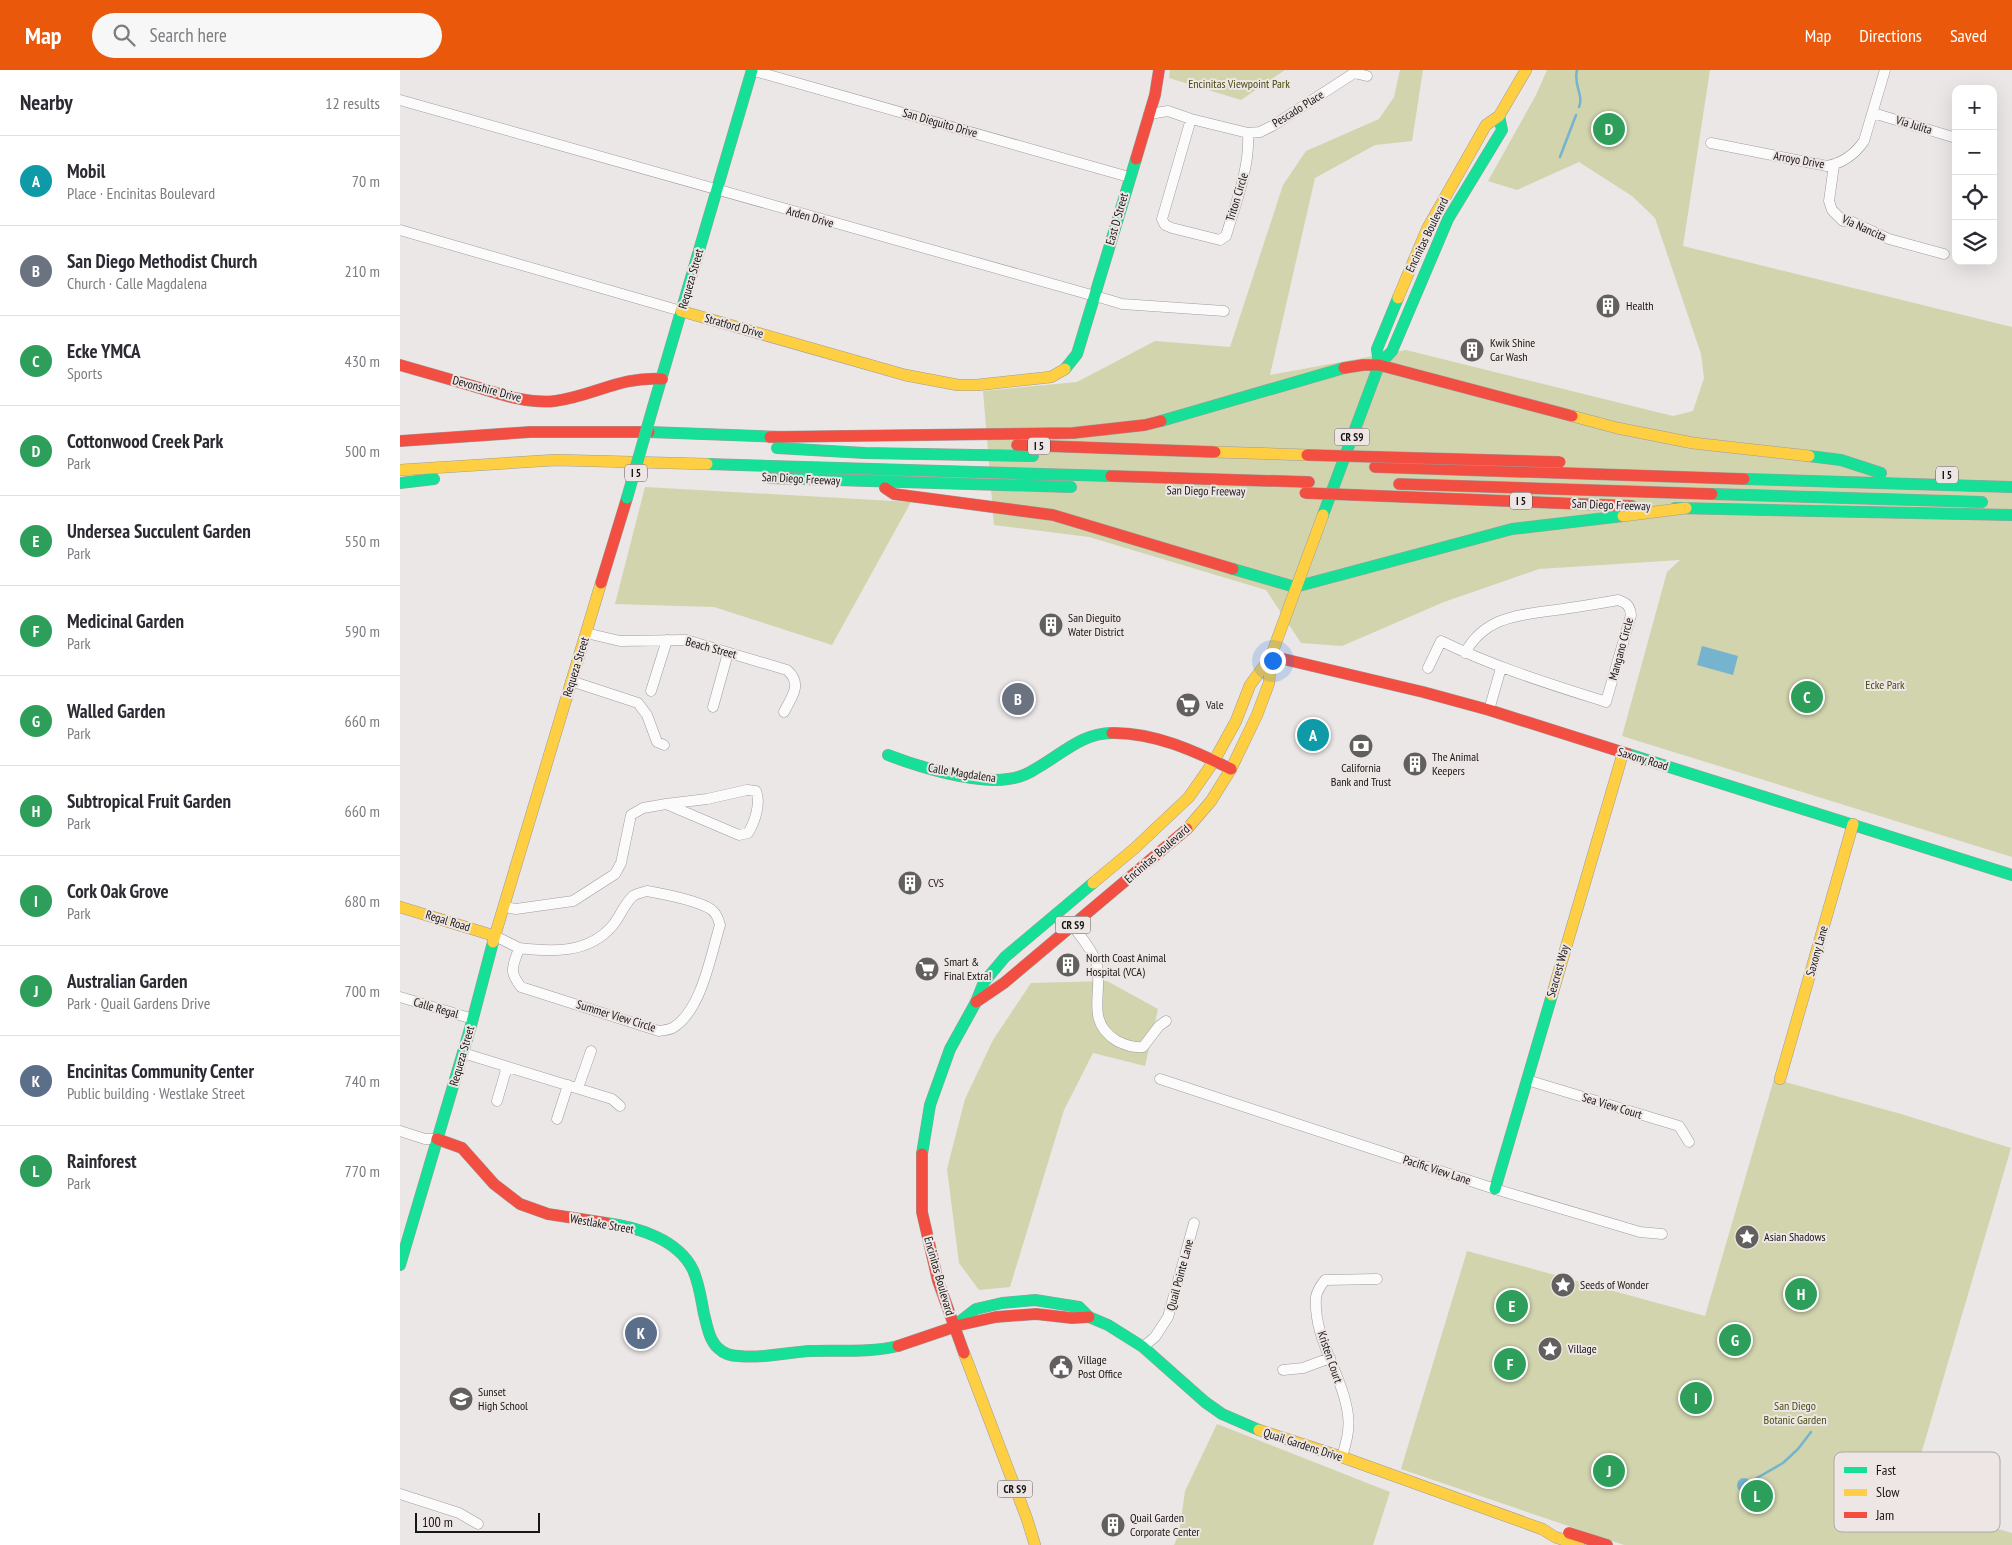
<!DOCTYPE html>
<html lang="en">
<head>
<meta charset="utf-8">
<style>
	:root { --surface:#fff; --page:#f7f7f7; --text:#2b2b33; --muted:#7c7c81; --line:#e1e1e2; --accent:#ea580c }
	body { margin:0; font-family:"PT Sans Narrow",sans-serif; background:var(--page); color:var(--text) }
	.controls { position:absolute; right:15px; top:15px; display:grid; overflow:hidden; border-radius:10px; box-shadow:0 5px 20px #0002 }
	.controls button { width:45px; height:45px; display:grid; place-items:center; padding:0; border:0; border-bottom:1px solid var(--line); background:var(--surface); color:var(--text); font:25px sans-serif }
	.scale { position:absolute; left:15px; bottom:12px; width:125px; box-sizing:border-box; padding-left:5px; border:2px solid #191616; border-top:0; font-size:14px; line-height:18px; white-space:nowrap; color:#191616; -webkit-text-stroke:4px #ede6e4; paint-order:stroke }
	.you { position:absolute; left:872px; top:590px; width:18px; height:18px; margin:-12px; border:4px solid #fff; border-radius:50%; background:#1a73e8; box-shadow:0 0 0 8px #1a73e833 }
	.badge { display:grid; place-items:center; width:32px; height:32px; border-radius:50%; background:var(--accent); color:#fff; font-size:16px; font-weight:700 }
	.pin { position:absolute; translate:-50% -50%; border:2px solid #fff; box-shadow:0 1px 5px #0006 }
	.list { margin:0; padding:0; list-style:none }
	h2 { display:flex; justify-content:space-between; align-items:center; height:65px; margin:0; padding:0 20px; font-size:21px }
	h2 small { font-size:16px; font-weight:400; color:var(--muted) }
	.list li { display:grid; grid-template-columns:32px 1fr auto; gap:15px; align-items:center; box-sizing:border-box; height:90px; padding:0 20px; border-top:1px solid var(--line) }
	.list b { display:block; font-size:19px; white-space:nowrap }
	.list p { margin:0; font-size:16px; white-space:nowrap; color:var(--muted) }
	.list em { font-size:16px; font-style:normal; color:var(--muted) }
	.icon { flex:none; width:28px; height:28px; fill:none; stroke:currentColor; stroke-width:2; stroke-linecap:round; stroke-linejoin:round }
	.map { position:relative; flex:none; width:1612px; height:1475px; overflow:hidden }
	header { display:flex; align-items:center; gap:30px; box-sizing:border-box; height:70px; padding:0 25px; background:var(--accent); color:#fff }
	header strong { font-size:24px }
	nav { display:flex; gap:28px; margin-inline-start:auto; font-size:18px }
	.search { width:350px; height:45px; background:var(--page); display:flex; align-items:center; gap:12px; box-sizing:border-box; padding:0 18px; border-radius:28px; color:var(--muted); font-size:19px }
	main { display:flex }
	aside { flex:1; background:var(--surface) }
	.map>svg:first-child { display:block }
	.green { fill:#d1d4ad }
	.water { fill:#75b3ce }
	.lines { fill:none; stroke-linecap:round; stroke-linejoin:round }
	.stream { stroke:#75b3ce; stroke-width:2.5 }
	.street-casing { stroke:#9f9c9b; stroke-width:11 }
	.fast-casing { stroke:#9f9c9b; stroke-width:12 }
	.slow-casing { stroke:#9f9c9b; stroke-width:12 }
	.jam-casing { stroke:#9f9c9b; stroke-width:12 }
	.street { stroke:#fcfbfb; stroke-width:10 }
	.fast { stroke:#16e098; stroke-width:11 }
	.slow { stroke:#ffcf43; stroke-width:11 }
	.jam { stroke:#f24e42; stroke-width:11 }
	.fast-bridge-casing { stroke:#9f9c9b; stroke-width:12; stroke-linecap:butt }
	.jam-bridge-casing { stroke:#9f9c9b; stroke-width:12; stroke-linecap:butt }
	.fast-bridge { stroke:#16e098; stroke-width:11 }
	.jam-bridge { stroke:#f24e42; stroke-width:11 }
	.labels { text-anchor:middle; stroke-width:4; stroke-linejoin:round; paint-order:stroke }
	.shield { fill:#ede6e4; stroke:#595454; stroke-width:1 }
	.shield-label { font-size:11px; font-weight:bold; fill:#191616 }
	.park-label { font-size:12px; fill:#484d12; stroke:#ede6e4 }
	.street-label { font-size:12px; fill:#191616; stroke:#ede6e4 }
	.poi-label { font-size:12px; fill:#191616; stroke:#ede6e4; text-anchor:start }
	.key { fill:#ede6e4; stroke:#ada8a6; stroke-width:1 }
	.key-label { font-size:14px; fill:#191616 }
</style>
</head>
<body>
<header>
<strong>Map</strong>
<div class="search"><svg class="icon" aria-label="search" viewBox="0 0 24 24"><circle cx="10" cy="10" r="6"/><path d="M15 15l6 6"/></svg>Search here</div>
<nav><a>Map</a><a>Directions</a><a>Saved</a></nav>
</header>
<main>
<aside>
<h2>Nearby<small>12 results</small></h2>
<ul class="list">
<li><span class="badge" style="background:#0f9aa8">A</span><div><b>Mobil</b><p>Place · Encinitas Boulevard</p></div><em>70 m</em></li>
<li><span class="badge" style="background:#6b7280">B</span><div><b>San Diego Methodist Church</b><p>Church · Calle Magdalena</p></div><em>210 m</em></li>
<li><span class="badge" style="background:#2e9e5b">C</span><div><b>Ecke YMCA</b><p>Sports</p></div><em>430 m</em></li>
<li><span class="badge" style="background:#2e9e5b">D</span><div><b>Cottonwood Creek Park</b><p>Park</p></div><em>500 m</em></li>
<li><span class="badge" style="background:#2e9e5b">E</span><div><b>Undersea Succulent Garden</b><p>Park</p></div><em>550 m</em></li>
<li><span class="badge" style="background:#2e9e5b">F</span><div><b>Medicinal Garden</b><p>Park</p></div><em>590 m</em></li>
<li><span class="badge" style="background:#2e9e5b">G</span><div><b>Walled Garden</b><p>Park</p></div><em>660 m</em></li>
<li><span class="badge" style="background:#2e9e5b">H</span><div><b>Subtropical Fruit Garden</b><p>Park</p></div><em>660 m</em></li>
<li><span class="badge" style="background:#2e9e5b">I</span><div><b>Cork Oak Grove</b><p>Park</p></div><em>680 m</em></li>
<li><span class="badge" style="background:#2e9e5b">J</span><div><b>Australian Garden</b><p>Park · Quail Gardens Drive</p></div><em>700 m</em></li>
<li><span class="badge" style="background:#5c6f8a">K</span><div><b>Encinitas Community Center</b><p>Public building · Westlake Street</p></div><em>740 m</em></li>
<li><span class="badge" style="background:#2e9e5b">L</span><div><b>Rainforest</b><p>Park</p></div><em>770 m</em></li>
</ul>
</aside>
<div class="map">
<svg width="1612" height="1475" viewBox="0 0 1612 1475">
	<rect width="100%" height="100%" fill="#ebe7e6"/>
	<path class="green" d="M770,0H885L841,30L769,8Z
		M1000,0H1023L1012,71L975,75L915,108L870,305L1006,280L1273,346L1293,341L1304,308L1301,284L1255,148L1232,126L1179,92L1117,120L1088,111L1136,25L1147,0H1310L1283,176L1612,257V787L1222,666L1267,502L1280,490L1139,499L1044,532L942,576L901,573L866,520L689,467L594,455L583,321L677,312L755,271L830,277L883,115L906,81L979,49L994,27Z
		M245,417L511,432L432,575L314,537L215,534Z
		M707,911L758,939L745,996L693,983L664,1040L610,1217L579,1220L559,1193L547,1099L565,1029L593,970L631,913Z
		M1374,1009L1501,1044L1611,1078L1507,1432L1612,1463V1475H1224L1001,1399L1067,1181L1305,1246Z
		M817,1354L990,1422L973,1475H774L779,1464L785,1421Z"/>
	<path class="water" d="M1302,576L1338,586L1333,605L1297,595Z
		M1337 1415a7 7 0 1 1 14 0a7 7 0 1 1-14 0Z"/>
	<g class="lines">
		<path class="stream" d="M1177,0C1173,15 1184,25 1179,37
			M1160,87L1176,45
			M1350,1412L1383,1393L1398,1379L1411,1362"/>
		<defs>
			<path id="street" d="M351,0L729,107
				M0,30L709,230L722,234L824,241
				M1473,43L1556,68
				M749,44L768,41L791,49L848,63L860,62L874,55L954,3L967,6
				M791,49L762,149L765,155L772,158L820,170L826,166C836,132 850,98 848,63
				M1311,73L1427,96C1443,93 1455,84 1464,71L1485,0
				M1434,95L1429,131L1432,140L1443,151H1450L1489,169L1544,184
				M0,160L281,241
				M186,563L220,571L286,570L387,600C403,614 392,626 384,642
				M1028,598L1041,571C1094,597 1150,614 1206,632L1231,545C1230,536 1227,533 1218,530C1197,534 1177,537 1156,540C1120,545 1085,546 1065,583
				M171,611L238,633L247,645L257,672L264,675
				M251,621L267,570
				M313,637L328,583
				M1089,640L1101,598
				M347,720L356,721C361,733 355,752 348,763L339,765L266,734L307,729Z
				M247,821C264,824 294,830 309,838C316,842 318,848 320,855C311,884 302,939 274,957C270,960 264,960 259,961L121,917C108,900 113,897 119,878C152,882 189,884 213,855C220,847 224,834 233,826C236,824 243,822 247,821Z
				M105,837L116,839L173,831L215,804L221,793L231,745L243,738L266,734
				M673,856C680,866 692,879 696,892C705,920 683,950 717,971C725,975 734,978 743,977L759,956L766,951
				M95,866L119,878
				M0,927L73,949
				M63,983L212,1029L220,1036
				M760,1009L1095,1119L1240,1162L1262,1164
				M1127,1010L1279,1056L1289,1072
				M178,1018L191,981
				M97,1031L107,997
				M157,1049L168,1015
				M0,1061L25,1069H37
				M743,1277L755,1267L768,1247L794,1153
				M883,1300L903,1298L930,1288
				M942,1387C946,1373 950,1360 948,1345C943,1305 913,1269 916,1227C917,1221 921,1215 925,1210L977,1209
				M0,1424L59,1443L78,1454"/>
			<path id="fast" d="M979,295L992,281L1048,149L1102,60L1099,46
				M665,299L677,284L736,89
				M253,337L352,0
				M761,351L944,298
				M249,362L382,367
				M377,378L465,383L633,386
				M1409,386L1441,390L1481,403
				M307,394L711,406
				M370,408L671,417
				M1344,409L1612,417
				M0,413L34,409
				M1312,424L1582,432
				M1275,438L1612,445
				M923,445L979,295L977,279L998,228
				M833,499L895,517L1112,459L1223,446
				M1228,684L1612,805
				M488,685C519,697 575,714 608,709C619,708 628,704 637,698C662,684 682,663 712,663
				M522,1084L530,1035L550,979L576,932L584,912L605,887L693,813
				M1095,1119L1152,925
				M206,1153C237,1157 278,1169 293,1200C299,1213 301,1229 304,1244C307,1255 309,1270 318,1278C324,1284 331,1286 339,1286C363,1289 387,1282 411,1281C440,1280 469,1283 498,1276
				M0,1195L72,952L93,872
				M558,1253L576,1239L602,1233L635,1230L679,1237L689,1247L708,1255L743,1277L805,1332L822,1344L859,1360"/>
			<path id="slow" d="M998,228L1027,159L1086,55L1099,46L1126,0
				M281,241L505,305L558,315H577L651,307L665,299
				M1172,346L1217,358L1293,373L1409,386
				M815,382L907,385
				M0,400L156,390L307,394
				M1223,446L1286,438
				M787,759L811,731L831,699L857,645L869,613L871,586L923,445
				M693,813L735,778L789,727L814,691L836,651L850,615L870,588
				M0,837L95,866
				M93,872L201,513
				M1152,925L1223,683
				M1380,1009L1453,754
				M564,1283L627,1449L635,1475
				M859,1360L942,1387L1142,1459L1155,1467L1179,1475"/>
			<path id="jam" d="M736,89L755,25L759,0
				M0,295C24,302 49,309 73,316C99,324 127,334 155,331C194,326 220,306 262,309
				M944,298L963,295H979L1172,346
				M370,367L673,363L745,355L761,351
				M0,371L130,362H249
				M617,375L815,382
				M975,397L1344,409
				M711,406L909,412
				M999,414L1312,424
				M485,418L494,424L653,445L833,499
				M956,425L1232,436
				M201,513L227,428
				M871,586L1023,622L1089,640L1228,684
				M712,663C753,662 795,681 831,699
				M576,932L604,913L787,759
				M37,1069L62,1078L94,1114L120,1134L148,1144L206,1153
				M522,1084V1142L538,1211L564,1283
				M498,1276L560,1255L596,1247L636,1244L672,1248L689,1247
				M1169,1463L1207,1475"/>
		</defs>
		<use href="#street" class="street-casing"/>
		<use href="#fast" class="fast-casing"/>
		<use href="#slow" class="slow-casing"/>
		<use href="#jam" class="jam-casing"/>
		<use href="#street" class="street"/>
		<use href="#fast" class="fast"/>
		<use href="#slow" class="slow"/>
		<use href="#jam" class="jam"/>
		<defs>
			<path id="fast-bridge" d="M227,428L253,337"/>
			<path id="jam-bridge" d="M907,385L1160,392
				M905,423L956,425"/>
		</defs>
		<use href="#fast-bridge" class="fast-bridge-casing"/>
		<use href="#jam-bridge" class="jam-bridge-casing"/>
		<use href="#fast-bridge" class="fast-bridge"/>
		<use href="#jam-bridge" class="jam-bridge"/>
	</g>
	<defs>
		<symbol id="building-disc" viewBox="-11 -11 22 22"><circle r="9.5" fill="#625f5f" stroke="#ede6e4"/><path d="M-4-6H4V6H1V3H-1V6H-4ZM-2.5-4.3h1.7v1.8h-1.7ZM.8-4.3h1.7v1.8H.8ZM-2.5-1h1.7V.8h-1.7ZM.8-1h1.7V.8H.8Z" fill="#fff"/></symbol>
		<symbol id="supermarket-disc" viewBox="-11 -11 22 22"><circle r="9.5" fill="#625f5f" stroke="#ede6e4"/><path d="M-6-5.5h2.5l.6 2H6L4.5 2H-2.5L-4.4-4H-6ZM-1.5 3.2a1.3 1.3 0 1 0 .1 0ZM3 3.2a1.3 1.3 0 1 0 .1 0Z" fill="#fff"/></symbol>
		<symbol id="bank-disc" viewBox="-11 -11 22 22"><circle r="9.5" fill="#625f5f" stroke="#ede6e4"/><path d="M-6-4H6V4H-6ZM0-2.3a2.3 2.3 0 1 0 0 4.6a2.3 2.3 0 1 0 0-4.6Z" fill="#fff"/></symbol>
		<symbol id="sight-disc" viewBox="-11 -11 22 22"><circle r="9.5" fill="#625f5f" stroke="#ede6e4"/><path d="M0-6L1.8-2.2L6-1.7L2.9 1.2L3.7 5.4L0 3.3L-3.7 5.4L-2.9 1.2L-6-1.7L-1.8-2.2Z" fill="#fff"/></symbol>
		<symbol id="civic-disc" viewBox="-11 -11 22 22"><circle r="9.5" fill="#625f5f" stroke="#ede6e4"/><path d="M-.6-6.5H3V-4.5H.6V-3L4-1V1h2V6H-6V1h2V-1L-.6-3ZM-1.2 2.5V6h2.4V2.5Z" fill="#fff"/></symbol>
		<symbol id="school-disc" viewBox="-11 -11 22 22"><circle r="9.5" fill="#625f5f" stroke="#ede6e4"/><path d="M0-5L7-2L0 1L-7-2ZM-4 1L0 2.5L4 1V4Q0 6-4 4Z" fill="#fff"/></symbol>
	</defs>
	<g fill-rule="evenodd">
		<use href="#building-disc" x="1194" y="222" width="28" height="28"/>
		<use href="#building-disc" x="1058" y="266" width="28" height="28"/>
		<use href="#building-disc" x="637" y="541" width="28" height="28"/>
		<use href="#supermarket-disc" x="774" y="621" width="28" height="28"/>
		<use href="#bank-disc" x="947" y="662" width="28" height="28"/>
		<use href="#building-disc" x="1001" y="680" width="28" height="28"/>
		<use href="#building-disc" x="496" y="799" width="28" height="28"/>
		<use href="#building-disc" x="654" y="881" width="28" height="28"/>
		<use href="#supermarket-disc" x="513" y="885" width="28" height="28"/>
		<use href="#sight-disc" x="1333" y="1153" width="28" height="28"/>
		<use href="#sight-disc" x="1149" y="1201" width="28" height="28"/>
		<use href="#sight-disc" x="1136" y="1265" width="28" height="28"/>
		<use href="#civic-disc" x="647" y="1283" width="28" height="28"/>
		<use href="#school-disc" x="47" y="1315" width="28" height="28"/>
		<use href="#building-disc" x="699" y="1441" width="28" height="28"/>
	</g>
	<g class="labels">
		<g class="shield">
			<rect x="934.5" y="358.5" width="35" height="17" rx="4"/>
			<rect x="628" y="367.5" width="22" height="17" rx="4"/>
			<rect x="225" y="394.5" width="22" height="17" rx="4"/>
			<rect x="1536" y="396.5" width="22" height="17" rx="4"/>
			<rect x="1110" y="422.5" width="22" height="17" rx="4"/>
			<rect x="655.5" y="846.5" width="35" height="17" rx="4"/>
			<rect x="597.5" y="1410.5" width="35" height="17" rx="4"/>
		</g>
		<g class="shield-label">
			<text x="952" y="371">CR S9</text>
			<text x="639" y="380">I 5</text>
			<text x="236" y="407">I 5</text>
			<text x="1547" y="409">I 5</text>
			<text x="1121" y="435">I 5</text>
			<text x="673" y="859">CR S9</text>
			<text x="615" y="1423">CR S9</text>
		</g>
		<g class="park-label">
			<text x="839" y="18">Encinitas Viewpoint Park</text>
			<text x="1485" y="619">Ecke Park</text>
			<text x="1395" y="1340">San Diego<tspan x="1395" dy="14">Botanic Garden</tspan></text>
		</g>
		<g class="street-label">
			<text transform="translate(898 39) rotate(-32)" y="4">Pescado Place</text>
			<text transform="translate(540 53) rotate(16)" y="4">San Dieguito Drive</text>
			<text transform="translate(1514 55) rotate(17)" y="4">Via Julita</text>
			<text transform="translate(1399 90) rotate(10)" y="4">Arroyo Drive</text>
			<text transform="translate(837 127) rotate(-73)" y="4">Triton Circle</text>
			<text transform="translate(410 147) rotate(16)" y="4">Arden Drive</text>
			<text transform="translate(717 149) rotate(-74)" y="4">East D Street</text>
			<text transform="translate(1464 158) rotate(24)" y="4">Via Nancita</text>
			<text transform="translate(1027 165) rotate(-64)" y="4">Encinitas Boulevard</text>
			<text transform="translate(291 209) rotate(-74)" y="4">Requeza Street</text>
			<text transform="translate(334 256) rotate(16)" y="4">Stratford Drive</text>
			<text transform="translate(87 319) rotate(15)" y="4">Devonshire Drive</text>
			<text transform="translate(401 409) rotate(3)" y="4">San Diego Freeway</text>
			<text transform="translate(806 421) rotate(1)" y="4">San Diego Freeway</text>
			<text transform="translate(1211 435) rotate(2)" y="4">San Diego Freeway</text>
			<text transform="translate(311 578) rotate(15)" y="4">Beach Street</text>
			<text transform="translate(1221 579) rotate(-75)" y="4">Mangano Circle</text>
			<text transform="translate(176 597) rotate(-73)" y="4">Requeza Street</text>
			<text transform="translate(1243 689) rotate(17)" y="4">Saxony Road</text>
			<text transform="translate(562 703) rotate(9)" y="4">Calle Magdalena</text>
			<text transform="translate(757 784) rotate(-41)" y="4">Encinitas Boulevard</text>
			<text transform="translate(48 851) rotate(17)" y="4">Regal Road</text>
			<text transform="translate(1417 881) rotate(-74)" y="4">Saxony Lane</text>
			<text transform="translate(1158 901) rotate(-74)" y="4">Seacrest Way</text>
			<text transform="translate(36 938) rotate(16)" y="4">Calle Regal</text>
			<text transform="translate(216 946) rotate(17)" y="4">Summer View Circle</text>
			<text transform="translate(62 986) rotate(-74)" y="4">Requeza Street</text>
			<text transform="translate(1212 1036) rotate(17)" y="4">Sea View Court</text>
			<text transform="translate(1037 1100) rotate(18)" y="4">Pacific View Lane</text>
			<text transform="translate(202 1154) rotate(10)" y="4">Westlake Street</text>
			<text transform="translate(780 1205) rotate(-75)" y="4">Quail Pointe Lane</text>
			<text transform="translate(539 1206) rotate(74)" y="4">Encinitas Boulevard</text>
			<text transform="translate(930 1287) rotate(71)" y="4">Kristen Court</text>
			<text transform="translate(903 1375) rotate(18)" y="4">Quail Gardens Drive</text>
		</g>
		<g class="poi-label">
			<text x="1226" y="240">Health</text>
			<text x="1090" y="277">Kwik Shine<tspan x="1090" dy="14">Car Wash</tspan></text>
			<text x="668" y="552">San Dieguito<tspan x="668" dy="14">Water District</tspan></text>
			<text x="806" y="639">Vale</text>
			<text x="1032" y="691">The Animal<tspan x="1032" dy="14">Keepers</tspan></text>
			<text x="961" y="702" text-anchor="middle">California<tspan x="961" dy="14">Bank and Trust</tspan></text>
			<text x="528" y="817">CVS</text>
			<text x="686" y="892">North Coast Animal<tspan x="686" dy="14">Hospital (VCA)</tspan></text>
			<text x="544" y="896">Smart &amp;<tspan x="544" dy="14">Final Extra!</tspan></text>
			<text x="1364" y="1171">Asian Shadows</text>
			<text x="1180" y="1219">Seeds of Wonder</text>
			<text x="1168" y="1283">Village</text>
			<text x="678" y="1294">Village<tspan x="678" dy="14">Post Office</tspan></text>
			<text x="78" y="1326">Sunset<tspan x="78" dy="14">High School</tspan></text>
			<text x="730" y="1452">Quail Garden<tspan x="730" dy="14">Corporate Center</tspan></text>
		</g>
	</g>
	<rect x="1434" y="1382" width="166" height="80" rx="8" class="key"/>
	<rect x="1444" y="1397" width="23" height="6" fill="#16e098"/>
	<rect x="1444" y="1419" width="23" height="7" fill="#ffcf43"/>
	<rect x="1444" y="1442" width="23" height="6" fill="#f24e42"/>
	<g class="key-label">
		<text x="1476" y="1405">Fast</text>
		<text x="1476" y="1427">Slow</text>
		<text x="1476" y="1450">Jam</text>
	</g>
</svg>
<div class="controls">
<button>+</button>
<button>−</button>
<button><svg class="icon" aria-label="locate" viewBox="0 0 24 24"><circle cx="12" cy="12" r="6"/><path d="M12 2v4M12 18v4M2 12h4M18 12h4"/></svg></button>
<button><svg class="icon" aria-label="layers" viewBox="0 0 24 24"><path d="M12 4l9 5-9 5-9-5zM3 14l9 5 9-5"/></svg></button>
</div>
<div class="scale">100 m</div>
<div class="you"></div>
<div class="pin badge" style="left:913px;top:665px;background:#0f9aa8">A</div>
<div class="pin badge" style="left:618px;top:629px;background:#6b7280">B</div>
<div class="pin badge" style="left:1407px;top:627px;background:#2e9e5b">C</div>
<div class="pin badge" style="left:1209px;top:59px;background:#2e9e5b">D</div>
<div class="pin badge" style="left:1112px;top:1236px;background:#2e9e5b">E</div>
<div class="pin badge" style="left:1110px;top:1294px;background:#2e9e5b">F</div>
<div class="pin badge" style="left:1335px;top:1270px;background:#2e9e5b">G</div>
<div class="pin badge" style="left:1401px;top:1224px;background:#2e9e5b">H</div>
<div class="pin badge" style="left:1296px;top:1328px;background:#2e9e5b">I</div>
<div class="pin badge" style="left:1209px;top:1401px;background:#2e9e5b">J</div>
<div class="pin badge" style="left:241px;top:1263px;background:#5c6f8a">K</div>
<div class="pin badge" style="left:1357px;top:1426px;background:#2e9e5b">L</div>
</div>
</main>
</body>
</html>
